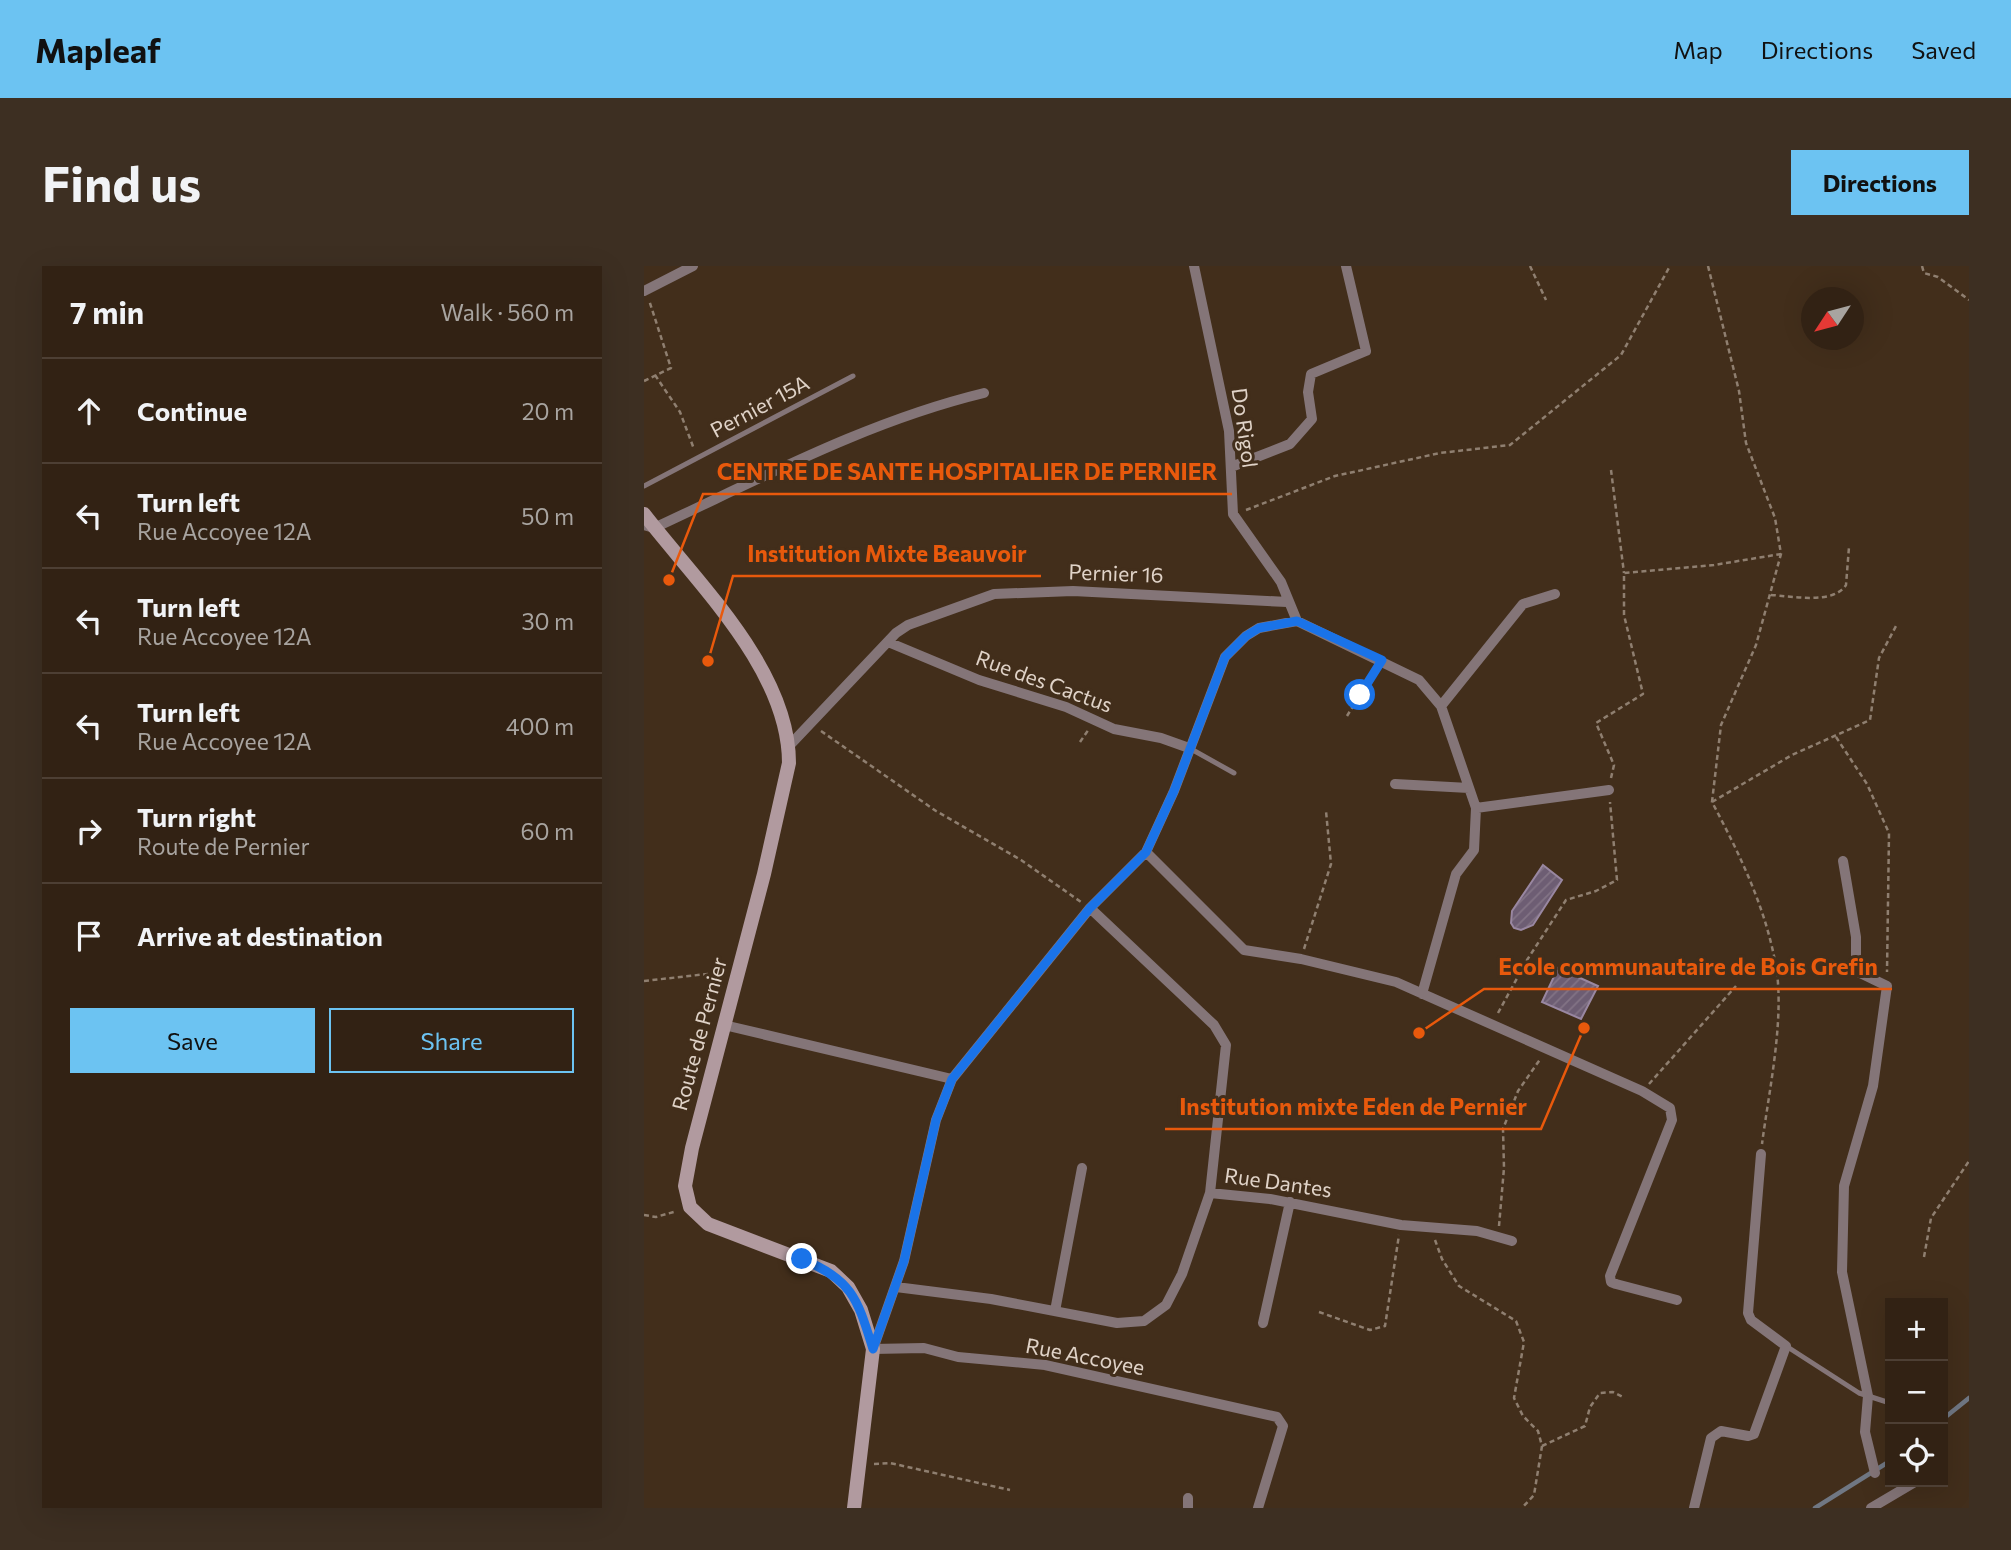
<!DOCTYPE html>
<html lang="en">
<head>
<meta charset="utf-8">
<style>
	:root { --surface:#322214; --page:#3d2f22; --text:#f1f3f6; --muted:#a8a4a0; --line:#4d3f34; --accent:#6cc3f2 }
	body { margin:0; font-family:Commissioner,sans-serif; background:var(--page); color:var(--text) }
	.controls { position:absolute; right:21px; bottom:21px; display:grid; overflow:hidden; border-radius:0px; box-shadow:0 7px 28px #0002 }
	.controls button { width:63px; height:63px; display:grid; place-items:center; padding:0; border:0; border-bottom:2px solid var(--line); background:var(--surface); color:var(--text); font:35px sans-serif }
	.compass { position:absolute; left:1157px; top:21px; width:63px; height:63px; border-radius:50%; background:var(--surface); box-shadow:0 7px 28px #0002; rotate:234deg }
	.stop { position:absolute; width:21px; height:21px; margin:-16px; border:5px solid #1a73e8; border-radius:50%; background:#fff }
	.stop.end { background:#1a73e8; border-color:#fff; box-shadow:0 2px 7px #0008 }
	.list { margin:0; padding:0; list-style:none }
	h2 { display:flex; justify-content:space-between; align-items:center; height:91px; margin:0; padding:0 28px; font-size:30px }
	h2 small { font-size:23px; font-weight:400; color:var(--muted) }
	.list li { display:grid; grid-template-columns:46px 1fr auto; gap:21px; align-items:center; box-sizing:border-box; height:105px; padding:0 28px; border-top:2px solid var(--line) }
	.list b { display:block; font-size:26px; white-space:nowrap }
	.list p { margin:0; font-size:23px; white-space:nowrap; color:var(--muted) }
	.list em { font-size:23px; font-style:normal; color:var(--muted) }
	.actions { display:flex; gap:14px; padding:21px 28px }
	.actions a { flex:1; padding:16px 0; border:2px solid var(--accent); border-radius:0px; text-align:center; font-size:24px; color:var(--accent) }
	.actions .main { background:var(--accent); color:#111 }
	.icon { flex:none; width:38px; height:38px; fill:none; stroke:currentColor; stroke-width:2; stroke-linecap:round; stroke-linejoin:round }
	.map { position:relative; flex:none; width:1325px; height:1242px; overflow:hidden; border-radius:0px }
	header { display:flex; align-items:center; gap:42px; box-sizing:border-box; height:98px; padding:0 35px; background:var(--accent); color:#111 }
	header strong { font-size:33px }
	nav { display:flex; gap:38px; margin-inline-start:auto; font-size:24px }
	.intro { display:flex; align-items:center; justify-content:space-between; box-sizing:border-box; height:168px; padding:0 42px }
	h1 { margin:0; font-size:49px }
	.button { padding:18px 32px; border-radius:0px; background:var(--accent); color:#111; font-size:24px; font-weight:700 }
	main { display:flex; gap:42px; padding:0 42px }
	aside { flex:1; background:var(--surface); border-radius:0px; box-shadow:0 7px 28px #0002 }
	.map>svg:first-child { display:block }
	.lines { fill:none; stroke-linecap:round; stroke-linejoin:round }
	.stream { stroke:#707783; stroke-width:4.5 }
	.building { fill:url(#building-hatch); stroke:#9987a1; stroke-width:2 }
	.path { stroke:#8f7f70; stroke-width:2.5; stroke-dasharray:5 3.5; stroke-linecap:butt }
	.lane { stroke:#847578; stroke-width:5 }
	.street { stroke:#847578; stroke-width:10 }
	.secondary { stroke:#b19a9f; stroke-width:14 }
	.route { stroke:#1a73e8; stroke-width:9 }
	.labels { text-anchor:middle; stroke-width:6; stroke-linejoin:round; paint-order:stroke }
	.street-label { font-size:21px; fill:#e0d3c8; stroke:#422e1b }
	.leader { fill:none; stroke:#e8590c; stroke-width:2.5 }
	.callout-dot { fill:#e8590c; stroke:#422e1b; stroke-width:2.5 }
	.callout-label { font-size:23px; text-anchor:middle; font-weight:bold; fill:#e8590c; stroke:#422e1b; stroke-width:6; stroke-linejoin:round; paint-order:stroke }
</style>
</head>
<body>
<header>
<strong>Mapleaf</strong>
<nav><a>Map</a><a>Directions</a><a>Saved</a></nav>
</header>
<div class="intro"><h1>Find us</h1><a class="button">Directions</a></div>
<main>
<aside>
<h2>7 min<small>Walk · 560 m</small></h2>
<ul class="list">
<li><svg class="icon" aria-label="ahead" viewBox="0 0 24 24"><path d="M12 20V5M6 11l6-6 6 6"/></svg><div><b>Continue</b></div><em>20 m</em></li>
<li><svg class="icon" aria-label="left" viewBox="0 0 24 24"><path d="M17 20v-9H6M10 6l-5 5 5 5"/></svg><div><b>Turn left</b><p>Rue Accoyee 12A</p></div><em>50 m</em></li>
<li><svg class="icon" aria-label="left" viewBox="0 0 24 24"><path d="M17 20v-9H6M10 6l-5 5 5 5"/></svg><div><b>Turn left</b><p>Rue Accoyee 12A</p></div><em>30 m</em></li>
<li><svg class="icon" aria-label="left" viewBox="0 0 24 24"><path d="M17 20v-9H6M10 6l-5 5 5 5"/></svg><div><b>Turn left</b><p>Rue Accoyee 12A</p></div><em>400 m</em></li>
<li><svg class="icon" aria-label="right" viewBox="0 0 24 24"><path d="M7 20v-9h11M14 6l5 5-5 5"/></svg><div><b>Turn right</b><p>Route de Pernier</p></div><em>60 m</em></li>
<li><svg class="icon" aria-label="arrive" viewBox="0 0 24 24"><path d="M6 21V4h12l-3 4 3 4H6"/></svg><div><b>Arrive at destination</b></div></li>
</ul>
<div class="actions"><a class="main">Save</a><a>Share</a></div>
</aside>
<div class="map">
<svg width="1325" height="1242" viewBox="0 0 1325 1242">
	<defs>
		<pattern id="building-hatch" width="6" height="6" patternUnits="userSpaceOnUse" patternTransform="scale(1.75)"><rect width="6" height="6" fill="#6d5d73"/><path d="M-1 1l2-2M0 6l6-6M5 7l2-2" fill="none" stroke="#827385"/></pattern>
	</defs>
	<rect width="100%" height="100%" fill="#422e1b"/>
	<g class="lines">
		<path class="stream" d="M1299,1153L1325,1132
			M1171,1242L1246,1195"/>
	</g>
	<path class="building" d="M899,599L918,614L889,659L877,664L870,662L867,657L868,645Z
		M914,702L954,720L937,753L898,736Z"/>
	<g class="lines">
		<path class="path" d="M886,0L902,34
			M1064,0L1095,125L1102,177L1131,252L1137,288L1112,379L1077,459L1068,536C1095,587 1120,638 1131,695C1142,748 1125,824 1118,878
			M1278,0L1280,7L1294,11L1325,34
			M11,109L36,146L50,183
			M0,115L27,102L5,34
			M967,204L980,307
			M602,244L691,210L796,187L866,179L977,89L1026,0
			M1127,329C1148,330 1189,339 1202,319L1205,281
			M703,450L730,406
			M177,465L292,545L377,594L437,636
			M1192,471L1223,518L1245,567L1243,706
			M436,476L445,463
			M967,512L970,499L952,457L999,428L980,349V307L1070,299L1137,288
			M1068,536L1148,489L1226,454L1235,392L1252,360
			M660,683L687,598L682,545
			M0,715L81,706
			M854,747L883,694L922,634L952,625L973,614L966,536
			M1005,818L1092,720
			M0,949L12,951L33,945
			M855,960L860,902L859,863L874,825L897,792
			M791,974L798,993L815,1020L872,1055L880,1076L870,1132L879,1150L894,1165L898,1180L890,1229L878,1242
			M1280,991L1287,952L1325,895
			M675,1046L726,1064L741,1060L755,969
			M898,1180L941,1160L946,1141L956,1127L969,1126L979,1131
			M230,1198L246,1197L366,1224"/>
		<path class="lane" d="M0,220L209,110
			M547,483L590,507
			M1142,1080L1215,1127L1246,1137"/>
		<path class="street" d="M550,0L585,165L589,248L637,316L653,355
			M0,25L49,0
			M587,201L646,178L668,153L664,126L667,108L722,85L702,0
			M0,259L10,262C118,212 224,155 340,127
			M244,376L335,414L422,441L470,463L517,472L545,482
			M797,440L879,338L911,328
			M145,480L252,367L264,359L350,328L429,325L643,336
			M751,518L825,522
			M832,542L965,524
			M502,586L600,684L657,693L752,716L998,825L1026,842L1028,854L966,1010L967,1016L972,1018L1033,1034
			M1199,595L1212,671V705L1243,720L1229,820L1200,920L1198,1006L1224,1130L1221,1166L1231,1207
			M446,642L570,759L582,779L566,927L626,933L757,959L833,965L868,975
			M80,759L308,813
			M252,1021L347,1033L473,1057L500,1055L522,1039L538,1008L566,927
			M411,1045L438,902
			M619,1057L646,936
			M544,1232V1242
			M614,1242L639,1160L633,1151L401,1099L314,1091L280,1082L229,1083L260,995L292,854L308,813L446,642L502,586L530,525L581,391L602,370L615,362L653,355L775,414L797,440L832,542L830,584L812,608L778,728
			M1050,1242L1067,1172L1077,1165L1104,1170L1110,1168L1142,1080L1107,1054L1104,1047L1117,888
			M1227,1242L1271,1216"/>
		<path class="secondary" d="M0,248C54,318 145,404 145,497L120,608L48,882L41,920L46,941L64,958L187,1005L204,1021L217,1044L229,1083L210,1242"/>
	</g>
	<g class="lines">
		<path class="route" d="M158,993C209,1015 213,1032 229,1083L260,995L292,854L308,813L446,642L502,586L530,525L581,391L602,370L615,362L653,355L738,394L716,429"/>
	</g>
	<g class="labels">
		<g class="street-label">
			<text transform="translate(116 141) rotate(-28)" y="7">Pernier 15A</text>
			<text transform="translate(600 162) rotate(82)" y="7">Do Rigol</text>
			<text transform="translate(472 308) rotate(2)" y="7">Pernier 16</text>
			<text transform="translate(400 416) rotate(20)" y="7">Rue des Cactus</text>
			<text transform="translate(56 768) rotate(-75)" y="7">Route de Pernier</text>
			<text transform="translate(634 917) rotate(8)" y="7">Rue Dantes</text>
			<text transform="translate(441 1091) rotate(11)" y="7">Rue Accoyee</text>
		</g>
	</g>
	<path class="leader" d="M25 314L59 228H588M64 395L89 310H397M775 767L840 723H1248M940 762L897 863H521"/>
	<g class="callout-dot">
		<circle cx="25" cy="314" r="7"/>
		<circle cx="64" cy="395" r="7"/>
		<circle cx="775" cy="767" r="7"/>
		<circle cx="940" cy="762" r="7"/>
	</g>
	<g class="callout-label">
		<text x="323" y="214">CENTRE DE SANTE HOSPITALIER DE PERNIER</text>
		<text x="243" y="296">Institution Mixte Beauvoir</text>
		<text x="1044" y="709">Ecole communautaire de Bois Grefin</text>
		<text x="709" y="849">Institution mixte Eden de Pernier</text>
	</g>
</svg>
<div class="controls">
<button>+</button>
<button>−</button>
<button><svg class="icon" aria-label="locate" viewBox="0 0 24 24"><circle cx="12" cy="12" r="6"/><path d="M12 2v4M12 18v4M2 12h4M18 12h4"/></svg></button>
</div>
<svg class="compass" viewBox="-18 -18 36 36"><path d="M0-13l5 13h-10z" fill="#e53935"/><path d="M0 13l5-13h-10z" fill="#a8a4a0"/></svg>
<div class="stop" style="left:716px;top:429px"></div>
<div class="stop end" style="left:158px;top:993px"></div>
</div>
</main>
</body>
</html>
